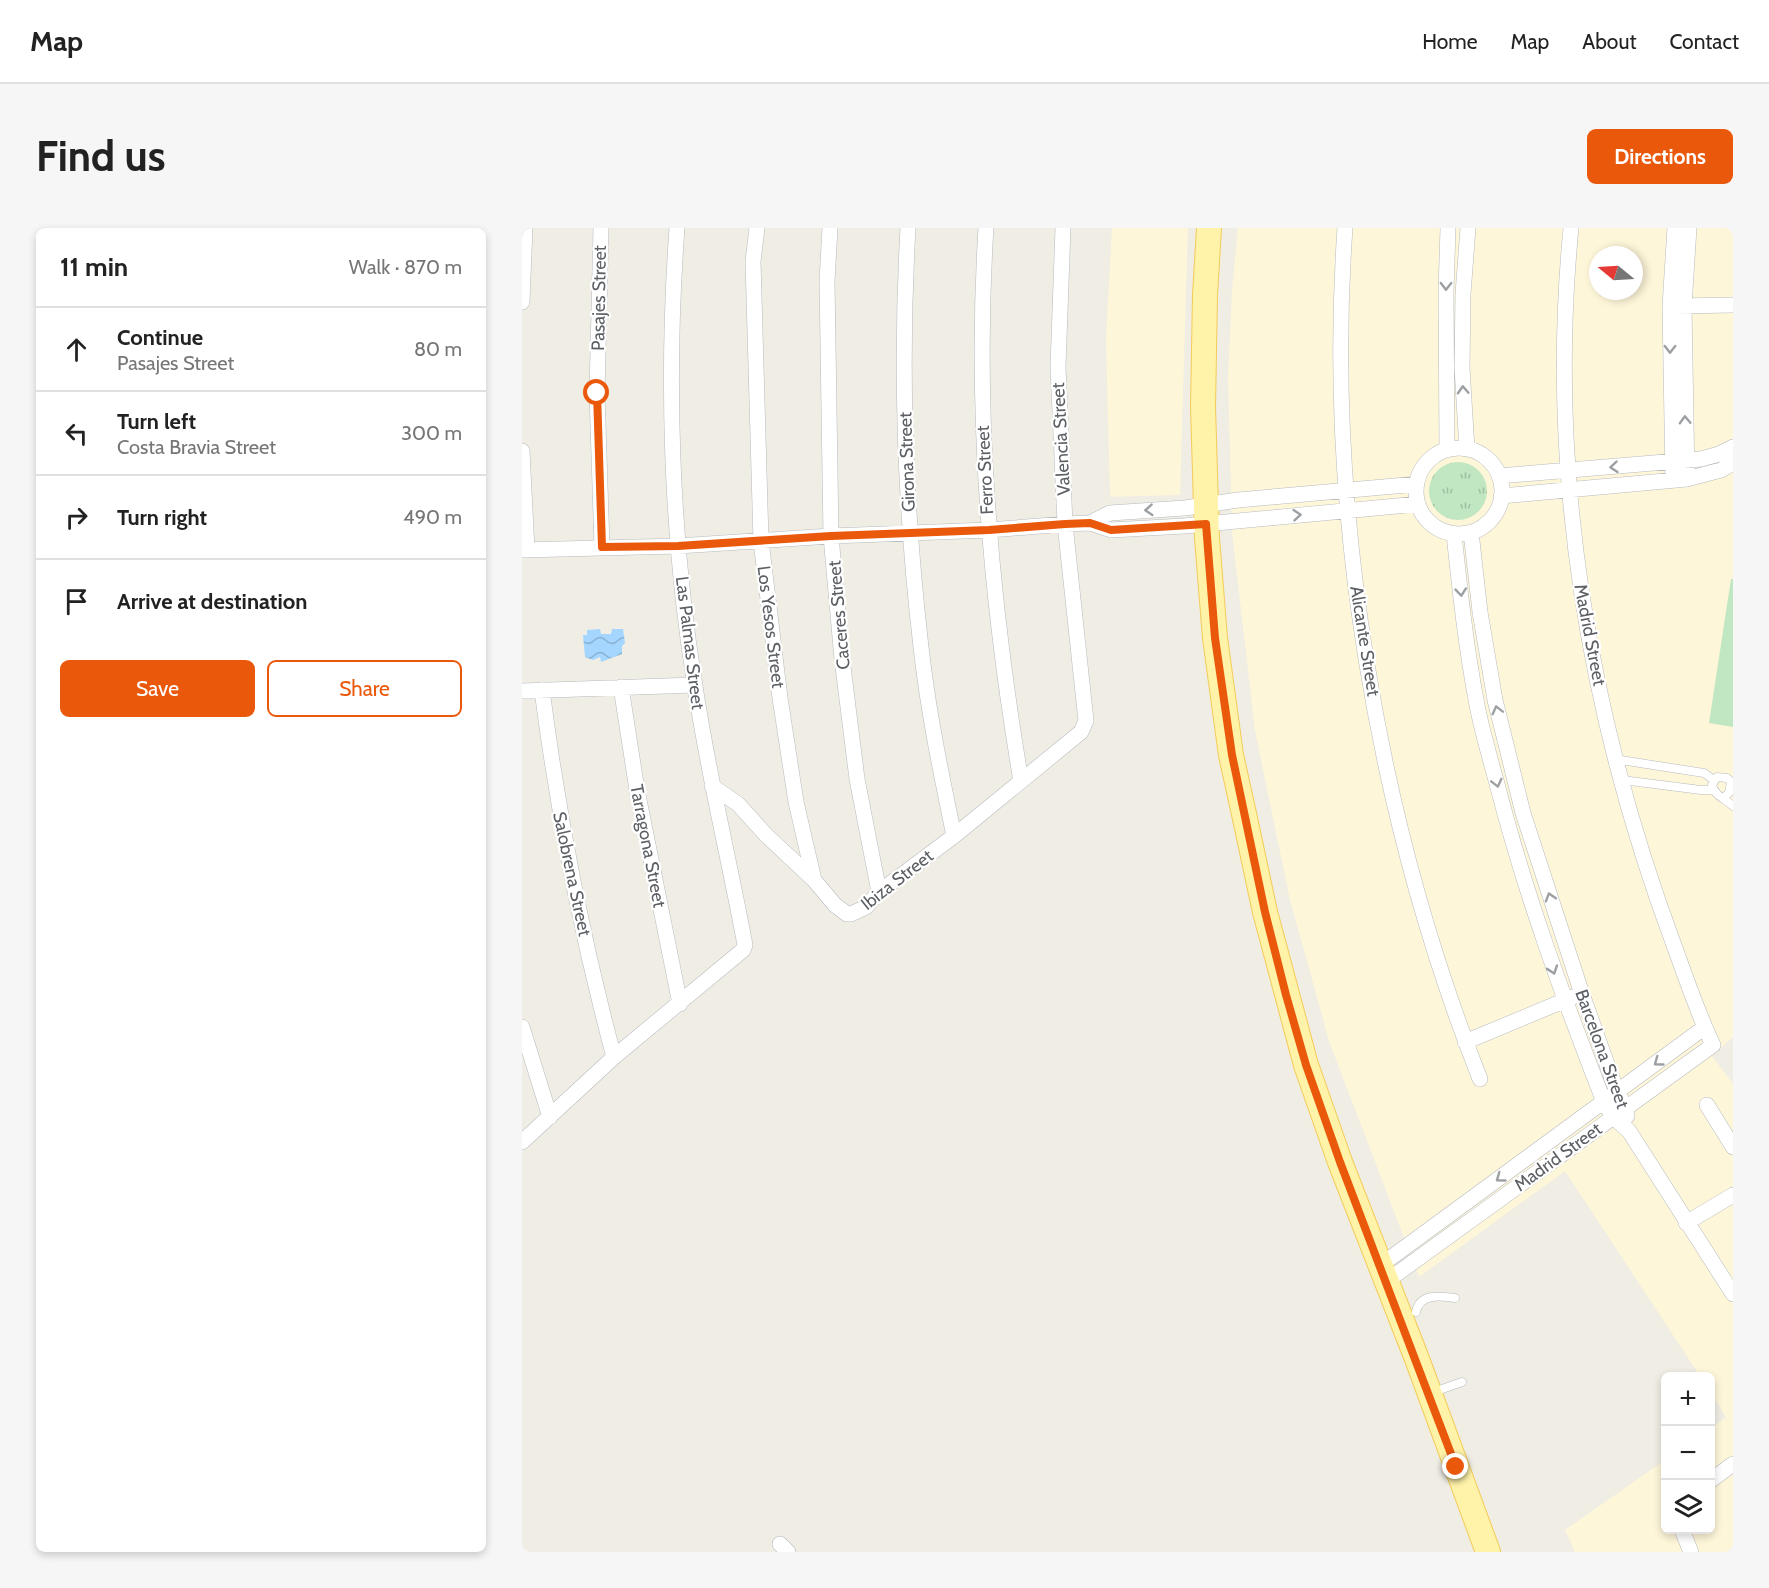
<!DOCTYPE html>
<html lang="en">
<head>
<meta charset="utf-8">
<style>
	:root { --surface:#fff; --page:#f6f6f6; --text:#222; --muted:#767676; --line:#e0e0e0; --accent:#ea580c }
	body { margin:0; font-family:Cabin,sans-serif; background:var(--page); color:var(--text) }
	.controls { position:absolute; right:18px; bottom:18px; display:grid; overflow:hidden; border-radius:9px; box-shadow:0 3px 9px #0003 }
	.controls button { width:54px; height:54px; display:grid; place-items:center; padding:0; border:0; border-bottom:2px solid var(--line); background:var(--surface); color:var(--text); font:30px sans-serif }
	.compass { position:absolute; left:1067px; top:18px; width:54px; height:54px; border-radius:50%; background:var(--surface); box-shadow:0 3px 9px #0003; rotate:288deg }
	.stop { position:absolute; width:18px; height:18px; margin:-14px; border:4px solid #ea580c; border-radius:50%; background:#fff }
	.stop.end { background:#ea580c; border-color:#fff; box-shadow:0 2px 6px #0008 }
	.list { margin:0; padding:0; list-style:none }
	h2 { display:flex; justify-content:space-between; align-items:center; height:78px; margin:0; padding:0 24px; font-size:26px }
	h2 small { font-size:20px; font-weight:400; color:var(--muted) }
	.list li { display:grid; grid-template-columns:39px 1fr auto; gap:18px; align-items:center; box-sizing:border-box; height:84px; padding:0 24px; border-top:2px solid var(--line) }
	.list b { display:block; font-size:22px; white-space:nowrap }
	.list p { margin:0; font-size:20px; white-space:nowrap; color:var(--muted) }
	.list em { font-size:20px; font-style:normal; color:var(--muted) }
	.actions { display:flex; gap:12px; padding:18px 24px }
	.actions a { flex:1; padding:14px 0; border:2px solid var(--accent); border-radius:9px; text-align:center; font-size:21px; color:var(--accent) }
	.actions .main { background:var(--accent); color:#fff }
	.icon { flex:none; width:33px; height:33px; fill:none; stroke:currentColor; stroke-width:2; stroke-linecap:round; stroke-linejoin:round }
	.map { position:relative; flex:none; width:1211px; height:1324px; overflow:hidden; border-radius:9px }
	header { display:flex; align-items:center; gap:36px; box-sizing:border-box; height:84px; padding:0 30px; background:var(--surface); border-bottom:2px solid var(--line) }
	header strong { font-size:28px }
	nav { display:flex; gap:33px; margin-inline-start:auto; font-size:21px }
	.intro { display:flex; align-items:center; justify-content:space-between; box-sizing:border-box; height:144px; padding:0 36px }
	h1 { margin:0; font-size:42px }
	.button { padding:15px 27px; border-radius:9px; background:var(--accent); color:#fff; font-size:21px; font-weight:700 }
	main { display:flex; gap:36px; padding:0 36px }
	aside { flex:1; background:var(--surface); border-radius:9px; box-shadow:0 3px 9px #0003 }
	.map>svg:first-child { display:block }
	.commercial { fill:#fef6d9; fill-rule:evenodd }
	.grass { fill:url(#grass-tufts) }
	.garden { fill:#c0e7c1 }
	.water { fill:url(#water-waves) }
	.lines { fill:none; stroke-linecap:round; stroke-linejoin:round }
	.service-casing { stroke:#b7babe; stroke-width:9 }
	.minor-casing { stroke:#b7babe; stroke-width:16 }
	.primary-casing { stroke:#f4cb58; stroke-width:26 }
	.service { stroke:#fff; stroke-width:8 }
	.minor { stroke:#fff; stroke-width:15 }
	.primary { stroke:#fff3a9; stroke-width:24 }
	.oneway { stroke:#9da0a3 }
	.route { stroke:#ea580c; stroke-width:8 }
	.labels { text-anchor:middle; stroke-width:4.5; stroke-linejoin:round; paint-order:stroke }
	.street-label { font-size:18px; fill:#5c6065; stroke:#fff }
</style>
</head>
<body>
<header>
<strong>Map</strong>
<nav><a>Home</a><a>Map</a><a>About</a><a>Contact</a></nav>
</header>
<div class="intro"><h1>Find us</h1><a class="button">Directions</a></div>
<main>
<aside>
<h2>11 min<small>Walk · 870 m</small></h2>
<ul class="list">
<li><svg class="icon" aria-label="ahead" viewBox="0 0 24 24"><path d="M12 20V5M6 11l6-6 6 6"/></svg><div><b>Continue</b><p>Pasajes Street</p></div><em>80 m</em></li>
<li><svg class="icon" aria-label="left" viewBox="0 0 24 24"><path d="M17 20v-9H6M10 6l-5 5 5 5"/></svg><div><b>Turn left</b><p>Costa Bravia Street</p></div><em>300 m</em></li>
<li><svg class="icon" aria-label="right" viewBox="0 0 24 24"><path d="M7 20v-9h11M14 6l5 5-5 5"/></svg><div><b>Turn right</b></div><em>490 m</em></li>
<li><svg class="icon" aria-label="arrive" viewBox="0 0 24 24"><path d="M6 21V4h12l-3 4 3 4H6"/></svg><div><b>Arrive at destination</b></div></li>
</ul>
<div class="actions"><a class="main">Save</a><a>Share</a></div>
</aside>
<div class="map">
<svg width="1211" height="1324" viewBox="0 0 1211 1324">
	<defs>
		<pattern id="grass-tufts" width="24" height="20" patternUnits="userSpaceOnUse" patternTransform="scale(1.5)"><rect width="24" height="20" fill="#c0e7c1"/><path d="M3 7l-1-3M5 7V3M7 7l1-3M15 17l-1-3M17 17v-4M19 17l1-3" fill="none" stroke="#9fbfa0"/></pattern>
		<pattern id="water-waves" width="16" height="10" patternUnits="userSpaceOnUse" patternTransform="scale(1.5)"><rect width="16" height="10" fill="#a4d6ff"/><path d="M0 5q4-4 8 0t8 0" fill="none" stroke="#89b1d2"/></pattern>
	</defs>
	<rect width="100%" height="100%" fill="#efede4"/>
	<path class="commercial" d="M590,0H666L658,267L588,269L584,111Z
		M716,0H1211V809L1190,828L1211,856V1324H1053L1043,1302L1143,1232L1144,1302H1188L1189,1200L1204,1189L1189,1165L1188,1148H1178L1043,943L897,1049L807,813L768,672L733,503L710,304L706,149L710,63ZM1076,27H1112V63H1076Z"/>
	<path class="grass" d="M907 263a29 29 0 1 1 58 0a29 29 0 1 1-58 0Z"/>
	<path class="garden" d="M1209,351H1211V499L1187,495Z"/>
	<path class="water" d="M78,401L79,406H89L90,401H101L103,415L100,418V426L79,434L78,429L71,432L63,429L61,407H65V402Z"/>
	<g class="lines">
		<defs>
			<path id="service" d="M1092,531L1182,545L1192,552
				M1100,552L1179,562H1191
				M1201,570L1207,565L1209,554L1205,550L1195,549L1190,557C1192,567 1203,571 1211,578
				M894,1084C898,1065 917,1068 933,1070
				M920,1161L940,1154"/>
			<path id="minor" d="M79,0L75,165L80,319
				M235,0L231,33L239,313L258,470L274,574L292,652
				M308,0L305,53L309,308L320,431L335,551L357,664
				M386,0C378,139 383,281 399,419C406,483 419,545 432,608
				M464,0C452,186 468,370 499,553
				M823,0C803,281 855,590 958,851
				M0,74L3,0
				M1154,78L1211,77
				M894 263a43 43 0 1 1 86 0a43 43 0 1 1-86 0Z
				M945,221L940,140L941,66L946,0
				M925,222L924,64L926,0
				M0,223L5,322
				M977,248L1179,231L1197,226L1211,219
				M1165,251L1162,78L1167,0
				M1151,252L1148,78L1153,0
				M979,268L1165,251L1199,242L1211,235
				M568,295L588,285L663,280L716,272L895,256
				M949,304L958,384L973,472L1001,585L1060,766L1095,864L1104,880L1105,888
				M932,306C938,363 944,420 955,477C960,503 968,530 975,556C1003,665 1041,769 1082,874L1091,889L1107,903L1211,1066
				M0,322L156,318L309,308L467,302L543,296L568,295L589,302L662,298L896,276
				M99,459L115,562L158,776
				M20,462C36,586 59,707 92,829
				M0,463L172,457
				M190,558L216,576L244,607L292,652L313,677L325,686H329L344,679L357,664L432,608L559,504L564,493L543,296L536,139L541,0
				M0,799L28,889
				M943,814L1051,769
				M1185,877L1211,919
				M0,914L92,829L221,722L223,717C207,631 186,545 173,458C149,310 144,150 155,0
				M1164,995L1211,967
				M859,1037L1183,799
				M865,1053L1191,817C1176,786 1165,753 1153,720C1067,490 1025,245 1049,0
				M1188,1253L1211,1236
				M1160,1302L1169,1324
				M258,1316L266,1324"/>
			<path id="primary" d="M687,0L683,67L681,179L685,310L693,410L709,527L722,586L743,684L784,837L818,934L895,1131L966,1324"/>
		</defs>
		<use href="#service" class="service-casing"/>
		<use href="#minor" class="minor-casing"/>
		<use href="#primary" class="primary-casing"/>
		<use href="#service" class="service"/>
		<use href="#minor" class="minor"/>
		<use href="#primary" class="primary"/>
	</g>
	<defs><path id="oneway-chevron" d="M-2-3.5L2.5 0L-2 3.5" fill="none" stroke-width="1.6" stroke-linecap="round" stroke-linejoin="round" transform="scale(1.5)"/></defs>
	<g class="oneway">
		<use href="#oneway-chevron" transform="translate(924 58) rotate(91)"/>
		<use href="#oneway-chevron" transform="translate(1148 121) rotate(90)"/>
		<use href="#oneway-chevron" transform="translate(941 162) rotate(-93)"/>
		<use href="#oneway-chevron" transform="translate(1163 192) rotate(-92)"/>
		<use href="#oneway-chevron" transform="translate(1092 239) rotate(175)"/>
		<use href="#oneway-chevron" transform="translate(627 282) rotate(176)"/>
		<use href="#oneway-chevron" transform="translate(775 287) rotate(-5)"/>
		<use href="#oneway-chevron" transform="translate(939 364) rotate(84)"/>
		<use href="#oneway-chevron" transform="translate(975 482) rotate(-104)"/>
		<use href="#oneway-chevron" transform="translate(975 555) rotate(76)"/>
		<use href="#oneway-chevron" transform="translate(1028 669) rotate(-107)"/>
		<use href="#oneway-chevron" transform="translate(1031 742) rotate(71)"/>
		<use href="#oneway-chevron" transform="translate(1136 834) rotate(144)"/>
		<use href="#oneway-chevron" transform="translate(978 950) rotate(144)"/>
	</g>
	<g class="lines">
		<path class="route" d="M75,165L80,319L156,318L309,308L467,302L543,296L568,295L589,302L684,296L693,410L710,527L743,684L764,767L784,837L818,934L934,1239"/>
	</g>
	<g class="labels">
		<g class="street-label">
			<text transform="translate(77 70) rotate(-89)" y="6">Pasajes Street</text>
			<text transform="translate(539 211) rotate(-93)" y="6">Valencia Street</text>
			<text transform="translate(385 234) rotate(-92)" y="6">Girona Street</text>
			<text transform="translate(463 242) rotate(-93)" y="6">Ferro Street</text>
			<text transform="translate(317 387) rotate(-95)" y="6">Caceres Street</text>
			<text transform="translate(249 399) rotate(83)" y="6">Los Yesos Street</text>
			<text transform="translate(1068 407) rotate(79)" y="6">Madrid Street</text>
			<text transform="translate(843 413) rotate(81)" y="6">Alicante Street</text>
			<text transform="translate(168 415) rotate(83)" y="6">Las Palmas Street</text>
			<text transform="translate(126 618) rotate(79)" y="6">Tarragona Street</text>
			<text transform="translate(50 646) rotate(78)" y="6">Salobrena Street</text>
			<text transform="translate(375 652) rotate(-38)" y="6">Ibiza Street</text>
			<text transform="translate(1080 821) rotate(70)" y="6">Barcelona Street</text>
			<text transform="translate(1036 929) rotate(-36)" y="6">Madrid Street</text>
		</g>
	</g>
</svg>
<div class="controls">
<button>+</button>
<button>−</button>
<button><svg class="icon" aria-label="layers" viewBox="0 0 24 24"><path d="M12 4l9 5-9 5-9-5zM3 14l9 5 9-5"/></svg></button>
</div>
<svg class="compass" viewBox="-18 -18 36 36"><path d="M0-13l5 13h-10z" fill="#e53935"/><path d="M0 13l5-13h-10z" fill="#767676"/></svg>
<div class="stop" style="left:75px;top:165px"></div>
<div class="stop end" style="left:934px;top:1239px"></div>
</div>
</main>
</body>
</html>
